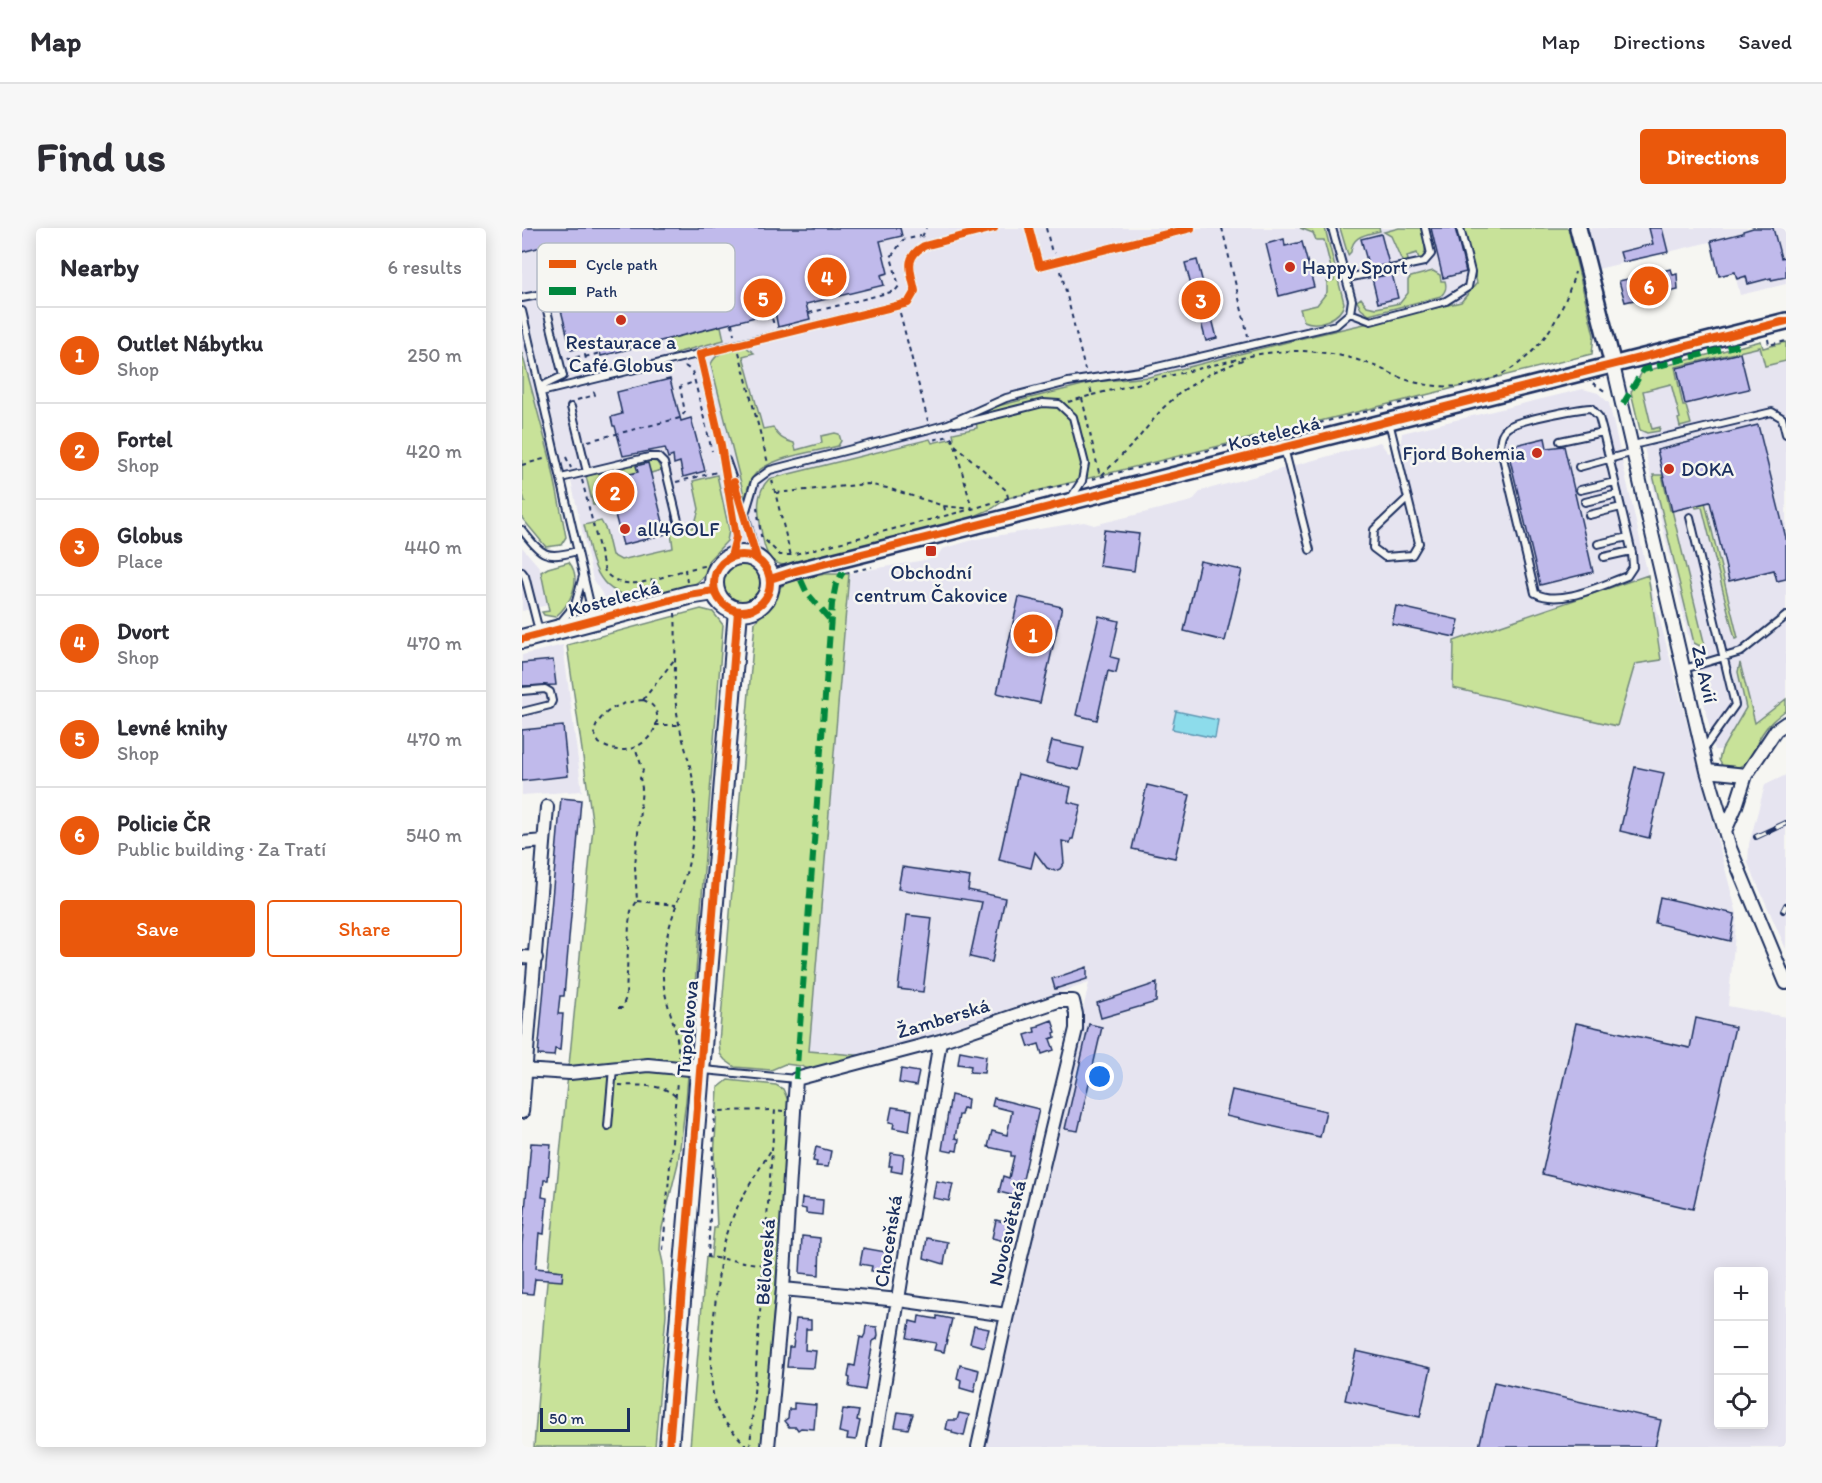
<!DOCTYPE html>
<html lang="en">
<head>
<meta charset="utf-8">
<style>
	:root { --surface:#fff; --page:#f7f7f7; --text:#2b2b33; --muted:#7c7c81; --line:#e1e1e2; --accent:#ea580c }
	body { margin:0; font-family:Itim,sans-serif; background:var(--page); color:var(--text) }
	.controls { position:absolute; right:18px; bottom:18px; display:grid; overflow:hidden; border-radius:6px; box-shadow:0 3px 15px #0003 }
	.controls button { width:54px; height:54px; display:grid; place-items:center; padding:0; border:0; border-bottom:2px solid var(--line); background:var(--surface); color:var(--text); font:30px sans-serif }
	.scale { position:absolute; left:18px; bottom:15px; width:90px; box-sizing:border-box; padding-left:6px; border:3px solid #1b2f5e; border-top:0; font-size:16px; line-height:21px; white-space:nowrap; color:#1b2f5e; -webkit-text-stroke:4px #f6f6f2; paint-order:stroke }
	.you { position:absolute; left:578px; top:849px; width:21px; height:21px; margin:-15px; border:4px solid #fff; border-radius:50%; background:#1a73e8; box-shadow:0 0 0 9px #1a73e833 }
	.badge { display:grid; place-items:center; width:39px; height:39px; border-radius:50%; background:var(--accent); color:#fff; font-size:20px; font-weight:700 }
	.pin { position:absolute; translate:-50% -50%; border:3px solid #fff; box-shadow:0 2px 6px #0006 }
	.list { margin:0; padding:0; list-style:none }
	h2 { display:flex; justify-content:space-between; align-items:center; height:78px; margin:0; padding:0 24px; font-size:26px }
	h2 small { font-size:20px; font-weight:400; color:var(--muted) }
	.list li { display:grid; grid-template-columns:39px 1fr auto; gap:18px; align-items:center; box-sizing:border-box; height:96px; padding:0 24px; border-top:2px solid var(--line) }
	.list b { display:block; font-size:22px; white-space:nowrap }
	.list p { margin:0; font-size:20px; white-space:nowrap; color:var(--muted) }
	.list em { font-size:20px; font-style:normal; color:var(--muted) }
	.actions { display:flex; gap:12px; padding:18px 24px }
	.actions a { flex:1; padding:14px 0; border:2px solid var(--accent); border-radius:6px; text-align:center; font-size:21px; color:var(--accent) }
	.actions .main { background:var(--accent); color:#fff }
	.icon { flex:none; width:33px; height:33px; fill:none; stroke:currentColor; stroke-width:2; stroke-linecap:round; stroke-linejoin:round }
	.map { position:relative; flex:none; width:1264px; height:1219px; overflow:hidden; border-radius:6px }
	header { display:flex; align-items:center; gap:36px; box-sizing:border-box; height:84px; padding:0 30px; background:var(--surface); border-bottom:2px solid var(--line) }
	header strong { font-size:28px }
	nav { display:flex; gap:33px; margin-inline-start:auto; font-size:21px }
	.intro { display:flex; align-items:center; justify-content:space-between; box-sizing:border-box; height:144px; padding:0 36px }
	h1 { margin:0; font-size:42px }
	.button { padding:15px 27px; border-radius:6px; background:var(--accent); color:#fff; font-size:21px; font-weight:700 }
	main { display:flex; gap:36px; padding:0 36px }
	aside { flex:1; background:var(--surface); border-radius:6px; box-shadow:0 3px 15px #0003 }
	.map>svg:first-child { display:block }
	.built { fill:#e6e4f0; fill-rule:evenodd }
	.green { fill:#c8e299; stroke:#72887c; stroke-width:1.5 }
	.water { fill:#8ddceb; stroke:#5f97b3; stroke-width:1.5 }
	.building { fill:#c0baeb; stroke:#1b2f5e; stroke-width:1.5 }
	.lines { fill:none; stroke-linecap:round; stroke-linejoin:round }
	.service-casing { stroke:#1b2f5e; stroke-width:10 }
	.minor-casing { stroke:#1b2f5e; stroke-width:16 }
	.tertiary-casing { stroke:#1b2f5e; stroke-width:20 }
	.secondary-casing { stroke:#1b2f5e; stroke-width:22 }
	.path { stroke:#1b2f5e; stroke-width:2; stroke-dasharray:4.5 4.5; stroke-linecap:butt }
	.service { stroke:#f6f6f2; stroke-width:6 }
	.minor { stroke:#f6f6f2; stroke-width:12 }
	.tertiary { stroke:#f6f6f2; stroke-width:15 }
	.secondary { stroke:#f6f6f2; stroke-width:18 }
	.rail-casing { stroke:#1b2f5e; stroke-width:6 }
	.rail { stroke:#f6f6f2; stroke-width:4; stroke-dasharray:11; stroke-linecap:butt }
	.quiet { stroke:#00873e; stroke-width:6; stroke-dasharray:12 6; stroke-linecap:butt }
	.cycleway-casing { stroke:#f6f6f2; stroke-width:11 }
	.cycleway { stroke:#e8590c; stroke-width:8 }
	.poi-dot { fill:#c8321e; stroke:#f6f6f2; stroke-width:2 }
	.labels { text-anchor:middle; stroke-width:5; stroke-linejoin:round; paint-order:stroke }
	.poi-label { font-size:20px; fill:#1b2f5e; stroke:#f6f6f2; text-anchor:start }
	.street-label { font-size:20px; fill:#1b2f5e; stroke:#f6f6f2 }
	.key { fill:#f6f6f2; stroke:#b4bac6; stroke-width:1.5 }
	.key-label { font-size:16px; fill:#1b2f5e }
</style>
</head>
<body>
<header>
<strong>Map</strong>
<nav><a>Map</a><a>Directions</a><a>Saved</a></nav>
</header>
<div class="intro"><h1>Find us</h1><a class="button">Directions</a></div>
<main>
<aside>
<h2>Nearby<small>6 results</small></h2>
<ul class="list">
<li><span class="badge">1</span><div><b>Outlet Nábytku</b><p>Shop</p></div><em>250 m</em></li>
<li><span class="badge">2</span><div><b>Fortel</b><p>Shop</p></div><em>420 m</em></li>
<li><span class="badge">3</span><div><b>Globus</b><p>Place</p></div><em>440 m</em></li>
<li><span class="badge">4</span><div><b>Dvort</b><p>Shop</p></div><em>470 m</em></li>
<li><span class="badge">5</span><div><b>Levné knihy</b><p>Shop</p></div><em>470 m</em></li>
<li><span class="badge">6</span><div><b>Policie ČR</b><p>Public building · Za Tratí</p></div><em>540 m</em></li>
</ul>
<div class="actions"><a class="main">Save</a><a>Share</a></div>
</aside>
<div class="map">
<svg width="1264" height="1219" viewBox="0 0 1264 1219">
	<rect width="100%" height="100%" fill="#f6f6f2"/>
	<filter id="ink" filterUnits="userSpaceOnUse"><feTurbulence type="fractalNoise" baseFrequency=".0167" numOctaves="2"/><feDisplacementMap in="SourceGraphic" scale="12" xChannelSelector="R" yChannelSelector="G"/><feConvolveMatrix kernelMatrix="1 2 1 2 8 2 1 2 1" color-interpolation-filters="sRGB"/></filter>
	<g filter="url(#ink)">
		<path class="built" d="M0,0H942L955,55L939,74L781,110L627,149L573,154L468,180L455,200L431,205L432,210L409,215L408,211L247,251L238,265V291L242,323L221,318L208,320L190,336L180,355L175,358L97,376L83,370L71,352L49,253H33L0,125Z
			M1066,0H1264V56L1218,67L1204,10L1076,41Z
			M1239,113L1241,120L1264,114V482L1250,493L1238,508V513L1221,537L1197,532L1200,522H1193L1109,164L1121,142Z
			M1061,161L1076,165L1087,175L1126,347L1215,686L1206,778L1264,789V1219H461L567,755L345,828L287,824L328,345L414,330L420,321L454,311L562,294L572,297L670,273L679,263L858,214L866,225L878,221L880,205ZM1196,1044H1242V1196H1196Z
			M0,319L18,340L26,377L0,383Z
			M41,417L60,563L0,567V427Z
			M1264,547V721L1226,635L1227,616L1243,557Z"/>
		<path class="green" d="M778,0H803L822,75C819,91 795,99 782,93L778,81L795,77L805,64V54L812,52L802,12H794L791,5Z
			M818,0H857L858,3C844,7 830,7 829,24L826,27Z
			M877,0H899C902,13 907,23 898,34L895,25L885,28L887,36L880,33L869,8L862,4Z
			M942,0H1046L1072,107L1070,126L486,270L471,280L444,292L268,337C245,339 242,320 239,301C236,284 233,265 247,251L408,211L410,215L432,210L431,205L455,200L453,186L468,180L573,154L627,149L781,110L939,74L955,55Z
			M911,43L918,47L919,53H923C925,59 924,63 919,68L847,87L839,81L835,73L839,70L845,78L854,80L878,75L886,65V52L889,49Z
			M199,98L202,112L150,126L147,111Z
			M1239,113L1241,120L1264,114V133L1243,138L1238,119L1153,139L1161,178H1164L1169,196L1158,199L1156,191L1158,190L1149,156L1121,163L1130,201L1138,199L1137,203L1125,205L1118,202L1109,164L1120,144Z
			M224,119L232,125L221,128L241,201L251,199C256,209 261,212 272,215L274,222L300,215L299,208L313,205L317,206L319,213L316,218C293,224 244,229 231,249C226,255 225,263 223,271L189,136C195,122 211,122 224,119Z
			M0,125L29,234L41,293L44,309L39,317L24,319L0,290V275L3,274L0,263Z
			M125,232L135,234L139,242L129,245L127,241L87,265L77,268L74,277H71L64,248Z
			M1174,237L1216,410L1213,411L1180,279L1174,280L1164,239Z
			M195,247L207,302L205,313L186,333L188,338C184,347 178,354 169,358C155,364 115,371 101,367C94,364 86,359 82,354C69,339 67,315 62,297L79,293L84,302L90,327L99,332L151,320L149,304L172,299L177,281L171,253Z
			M1131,247H1140L1148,282H1150L1183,418L1180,419L1172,415Z
			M47,334C61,352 48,377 33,389L22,387L20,384L27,383L19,344L26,340Z
			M199 356a20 20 0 1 1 40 0a20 20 0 1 1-40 0Z
			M303,346H327L287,823L345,828L289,842L279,838L263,836L249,842L213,839L203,832L198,826L197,814L233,394L251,375L257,360L269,352L271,353Z
			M1126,347L1139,432L1113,436L1095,498L931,460L932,413Z
			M179,381L191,384L201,397L164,873L156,935L139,1004L138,1022L141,1035L144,1086L133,1219H12L23,1075L71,599L45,417Z
			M1218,435L1233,495L1264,471V482C1255,489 1246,496 1240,506C1229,524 1228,545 1201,539L1197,532L1200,521L1224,480L1216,444Z
			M206,852L254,857L261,861L268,877L241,1219H168L184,1029L189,1030L192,1000H195L192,931L196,860Z"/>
		<path class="water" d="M654,483L696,492L693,510L650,501Z"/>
		<path class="building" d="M0,0H378L380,8L358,13L366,45L359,47L362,57L284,76L288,91L256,99L253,84L79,128L76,116L49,122L23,18L0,24Z
			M909,0H933L944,44L921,50Z
			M1127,0H1140L1146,24L1101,34L1098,24L1131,16Z
			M1231,0H1251L1259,30L1264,29V49L1249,52V50L1226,56L1224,48L1215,51L1213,44L1197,48L1189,13L1221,5V3Z
			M859,6L867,36L847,40L839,11Z
			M762,11L763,18L780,14L792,59L757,68L744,16Z
			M675,32L695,110L684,113L663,35Z
			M1149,41L1151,47L1155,46L1156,62L1103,74L1097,53Z
			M870,46L876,70L856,75L850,50Z
			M1218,125L1227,161L1163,176L1155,140Z
			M148,151L159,193L169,190L183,243L161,249L158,234L152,236L151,228L146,230L143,220L101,228L93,198H91L89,189L100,186L95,164Z
			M1236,197L1264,310V351L1255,353L1252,342L1207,353L1188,274L1150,283L1135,222Z
			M1023,210L1025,220L1042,218L1071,344L1018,357L985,219Z
			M126,235L144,306L101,317L84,252L116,244L114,238Z
			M582,302L617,306L612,343L577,338Z
			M678,333L720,342L703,413L662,403Z
			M497,369L540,379L518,475L475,465Z
			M874,378L937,392L933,409L870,396Z
			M577,388L597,393L589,429L597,431L594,445L586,443L575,492L554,487Z
			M31,432L34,457L0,458V435Z
			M41,498L46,548L0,553V502Z
			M530,513L562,520L557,542L524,535Z
			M1113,539L1142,545L1127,610L1098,603Z
			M496,546L549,559L546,574L559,577L551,611H549L548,615L540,613L542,635L538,641L533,643L525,640L513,624L509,640L477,632Z
			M625,557L668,567L653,630L610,621Z
			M39,570L59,572L42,768H38L36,786H41L38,822L33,821L32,828L16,827Z
			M380,639L448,649L446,662L483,670L470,734L448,729L460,674L376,661Z
			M1138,669L1213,686L1208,713L1133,695Z
			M385,687L410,690L401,764L376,761Z
			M565,739V751L533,761L530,751Z
			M635,755L634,774L579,790L575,775Z
			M1174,790L1213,799L1171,981L1020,946L1054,795L1168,820Z
			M530,792L534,804L532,805L533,809L528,811L532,822L520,826L517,816L507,819L503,807L513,804L512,800L517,799V797Z
			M567,796L580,799L556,903L543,901Z
			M438,823L464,828L462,845L448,844L449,838L436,836Z
			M379,841L397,844L394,858L377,855Z
			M710,862L804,883L798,909L704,888Z
			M429,867L446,871L445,881L441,880L439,887H437L433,910L437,911L435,923L431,922L430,924L420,922Z
			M472,870L517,881L497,969L477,964L481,948L487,950L492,928H489V924L466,919L470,903L485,907L490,883L470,878Z
			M370,879L390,882L387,903L371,900L372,895L367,894Z
			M9,915L29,916L26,952H22L20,969L25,970L22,1006L17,1005L14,1040L41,1043L40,1053L13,1051L11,1066L0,1065V1016Z
			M294,919L309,923L306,939L294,938L295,934L291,933Z
			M369,925L382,927L380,945L369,943L370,938H367Z
			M414,953L431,956L427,973L411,970Z
			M280,970L301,972L300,987L284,985V981L279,980Z
			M474,992L490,996L486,1014L470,1010Z
			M280,1008L298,1010L297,1047L278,1045Z
			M405,1010L426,1014L422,1036L402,1030Z
			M341,1020L364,1024L362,1045L349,1043L350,1038L338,1036Z
			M397,1088L415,1091V1088L430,1091L422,1124L412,1122L414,1115L385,1110L388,1093L396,1095Z
			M274,1091L289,1092V1101H284L283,1122L294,1123L292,1140L265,1139L267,1119H271Z
			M344,1098L355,1099L356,1107L355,1111L351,1113L343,1162L327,1159L328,1150L326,1149L328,1137L333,1138L338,1109L341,1110L343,1106Z
			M452,1098L467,1101L462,1119L448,1115Z
			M834,1123L909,1140L898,1189L823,1172Z
			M438,1137L457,1142L452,1164L438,1160L439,1152L435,1150Z
			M972,1154L1139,1192L1133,1219H957Z
			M272,1175L294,1177L292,1201L279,1200L276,1202L274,1199H267L262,1193L266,1190L267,1181H272Z
			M321,1181L337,1183L335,1192L338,1193L334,1212L325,1211L326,1206L317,1204Z
			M376,1184L391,1186L386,1201L373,1199Z
			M437,1185L447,1187L442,1208L430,1205V1203L424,1201L426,1192H435Z"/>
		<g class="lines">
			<defs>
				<path id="service" d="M507,0L517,38L669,0
					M825,50L902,34L909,26L903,0
					M0,70L21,66L41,148L18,159
					M0,83L71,389
					M828,85L849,93L924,73L946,59L949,44L938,0
					M178,126L199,217L214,309L209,329
					M19,164L386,75L393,63C389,43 381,30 402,18L472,0
					M49,179L65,244
					M1069,180L1077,189L1081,204L1110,325L1111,339L1105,348C1080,357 1038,379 1013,365L978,217C979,210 979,205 985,200C994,192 1055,181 1069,180Z
					M867,194L897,315L890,327L863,329L851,320L852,302L886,270
					M432,195L445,194L521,175L537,176L551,189L563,236L560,253L549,270
					M1038,213L1081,204
					M1111,217L1250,184L1260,190L1264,206
					M762,220L788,322
					M204,232L223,286L235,331
					M1057,239L1112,224
					M39,250L127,229H136L142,235L158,301
					M1058,262L1093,254
					M1063,274L1096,266
					M223,286L233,253L248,242L408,201L426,196L484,170L546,154L618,143L814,97L828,85L830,72L810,0
					M1067,287L1099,279
					M1168,289L1213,477L1181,522
					M0,302C20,327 23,332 55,323
					M1076,316L1106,309
					M1082,329L1109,323
					M0,344L3,348L17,403
					M38,395L53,377L61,348
					M1162,441L1219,424L1264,388
					M0,463L23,461L28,464L30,473L28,477L0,484
					M182,842L274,851
					M86,898L91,840"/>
				<path id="minor" d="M1091,137L1185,543L1208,620L1264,755
					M1185,543L1224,547
					M1203,603L1214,578L1224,547L1254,502L1264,495
					M0,615L21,613
					M0,729L14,730
					M0,842L48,845L126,837L178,842
					M0,884L25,579
					M261,1061L377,1072L485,1087
					M246,1219L261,1061L274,851L418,813L536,773H551L554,786V801L485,1087L456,1219
					M352,1219L418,813"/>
				<path id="tertiary" d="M1056,0L1091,137
					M248,351L273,343L1264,93"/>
				<path id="secondary" d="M192 355a28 28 0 1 1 56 0a28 28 0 1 1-56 0Z
					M0,411L167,367L192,363
					M147,1219L216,383"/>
			</defs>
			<use href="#service" class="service-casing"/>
			<use href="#minor" class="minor-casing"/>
			<use href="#tertiary" class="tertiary-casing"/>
			<use href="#secondary" class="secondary-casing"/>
			<path class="path" d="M524,0L529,21L533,25
				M700,0L726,108
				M400,9L404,0
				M539,43L563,142
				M248,82L251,94L255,93
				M287,85L373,63L377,58L369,29L381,12L399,8
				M378,85L406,193
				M210,95L212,107
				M1246,111L1247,117L1264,113
				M217,124L246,235
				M46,129L47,131L63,127L67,144
				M63,129L78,125
				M163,138L170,143L173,154L190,223
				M1071,155L1084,164
				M570,167L732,127C771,120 807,122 845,135C862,141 877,151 896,155C979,173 1032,120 1053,44
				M560,170L578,249
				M55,172L73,167L71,161
				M546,174L570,167L568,159
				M66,213L158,190L163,184L158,159L172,154
				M433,217L484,262L486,269
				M44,229L49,240
				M0,237L25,230
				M580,247L614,213L640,181L660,163L689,145L725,130
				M570,251L903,169
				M60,252L83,344C103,367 137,349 163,342
				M250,252L269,328
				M154,254L195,244
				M254,265L345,256L365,260L422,278L450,281L433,217L428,208L410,212V210
				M422,278L424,286
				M235,279L239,308L258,327H269L450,281L486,270L547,256
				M323,345L350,339
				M165,354L163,342L186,337L192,329L201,322
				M153,385C155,416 151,446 154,477C158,515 175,543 173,584C172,607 169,630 162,652C153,684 139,714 141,749C142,777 158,801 156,829
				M121,472C157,484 118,542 77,515L72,505C77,482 100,474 121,472Z
				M121,472L152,432
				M133,497H157
				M115,673L154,677
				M96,780H100L104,769L107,695L109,683L115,673L113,638L120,560L118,550L121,542L113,519
				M97,857C115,858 142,855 154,869
				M141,1022L155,853
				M250,1038L186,1029L193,883L252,882
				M225,1219C216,1208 205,1198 198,1187C179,1158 196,1061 199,1025C207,986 229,955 249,922
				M228,1219L253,882L261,883"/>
			<use href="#service" class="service"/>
			<use href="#minor" class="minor"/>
			<use href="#tertiary" class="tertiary"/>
			<use href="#secondary" class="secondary"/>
			<defs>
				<path id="rail" d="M1234,609L1264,595
					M1261,683L1264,677"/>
			</defs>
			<use href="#rail" class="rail-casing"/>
			<use href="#rail" class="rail"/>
			<path class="quiet" d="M1101,176L1121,142L1216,117
				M279,352L285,365L309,393
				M274,851L310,376L314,356L321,344"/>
			<defs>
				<path id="cycleway" d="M507,0L517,38L669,0
					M212,254L235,331
					M192 355a28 28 0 1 1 56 0a28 28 0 1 1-56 0Z
					M209,329L214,309L199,217L178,126L386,75L393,63C389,43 381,30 402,18L472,0
					M248,351L273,343L1264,93
					M0,411L167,367L192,363
					M147,1219L216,383"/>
			</defs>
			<use href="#cycleway" class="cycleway-casing"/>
			<use href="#cycleway" class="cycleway"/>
		</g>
	</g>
	<g class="poi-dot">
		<circle cx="768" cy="39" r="6"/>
		<circle cx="99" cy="92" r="6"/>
		<circle cx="1015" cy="225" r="6"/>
		<circle cx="1147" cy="241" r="6"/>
		<circle cx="103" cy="301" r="6"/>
		<rect x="403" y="317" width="12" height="12" rx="3"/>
	</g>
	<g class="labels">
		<g class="poi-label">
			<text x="780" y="46">Happy Sport</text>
			<text x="99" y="121" text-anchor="middle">Restaurace a<tspan x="99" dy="23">Café Globus</tspan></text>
			<text x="1003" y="232" text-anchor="end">Fjord Bohemia</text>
			<text x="1159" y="248">DOKA</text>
			<text x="115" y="308">all4GOLF</text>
			<text x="409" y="351" text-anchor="middle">Obchodní<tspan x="409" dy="23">centrum Čakovice</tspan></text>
		</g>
		<g class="street-label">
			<text transform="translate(752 205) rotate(-14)" y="7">Kostelecká</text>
			<text transform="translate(92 370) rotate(-15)" y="7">Kostelecká</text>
			<text transform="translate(1183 446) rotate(77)" y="7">Za Avií</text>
			<text transform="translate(421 790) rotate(-17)" y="7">Žamberská</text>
			<text transform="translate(165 800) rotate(-85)" y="7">Tupolevova</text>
			<text transform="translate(485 1005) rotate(-77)" y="7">Novosvětská</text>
			<text transform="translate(366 1013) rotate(-81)" y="7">Choceňská</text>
			<text transform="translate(243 1034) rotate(-86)" y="7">Běloveská</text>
		</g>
	</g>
	<rect x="15" y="15" width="198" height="69" rx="9" class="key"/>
	<rect x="27" y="32" width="27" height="8" fill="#e8590c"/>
	<rect x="27" y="59" width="27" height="8" fill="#00873e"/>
	<g class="key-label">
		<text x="64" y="42">Cycle path</text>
		<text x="64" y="69">Path</text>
	</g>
</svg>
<div class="controls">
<button>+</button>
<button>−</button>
<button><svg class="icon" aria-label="locate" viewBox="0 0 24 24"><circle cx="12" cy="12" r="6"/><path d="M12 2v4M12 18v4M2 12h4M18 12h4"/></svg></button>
</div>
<div class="scale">50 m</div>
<div class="you"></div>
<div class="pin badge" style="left:511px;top:406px">1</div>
<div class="pin badge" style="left:93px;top:264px">2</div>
<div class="pin badge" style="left:679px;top:72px">3</div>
<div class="pin badge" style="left:305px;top:49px">4</div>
<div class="pin badge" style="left:241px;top:70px">5</div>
<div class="pin badge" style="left:1127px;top:58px">6</div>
</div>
</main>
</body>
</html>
